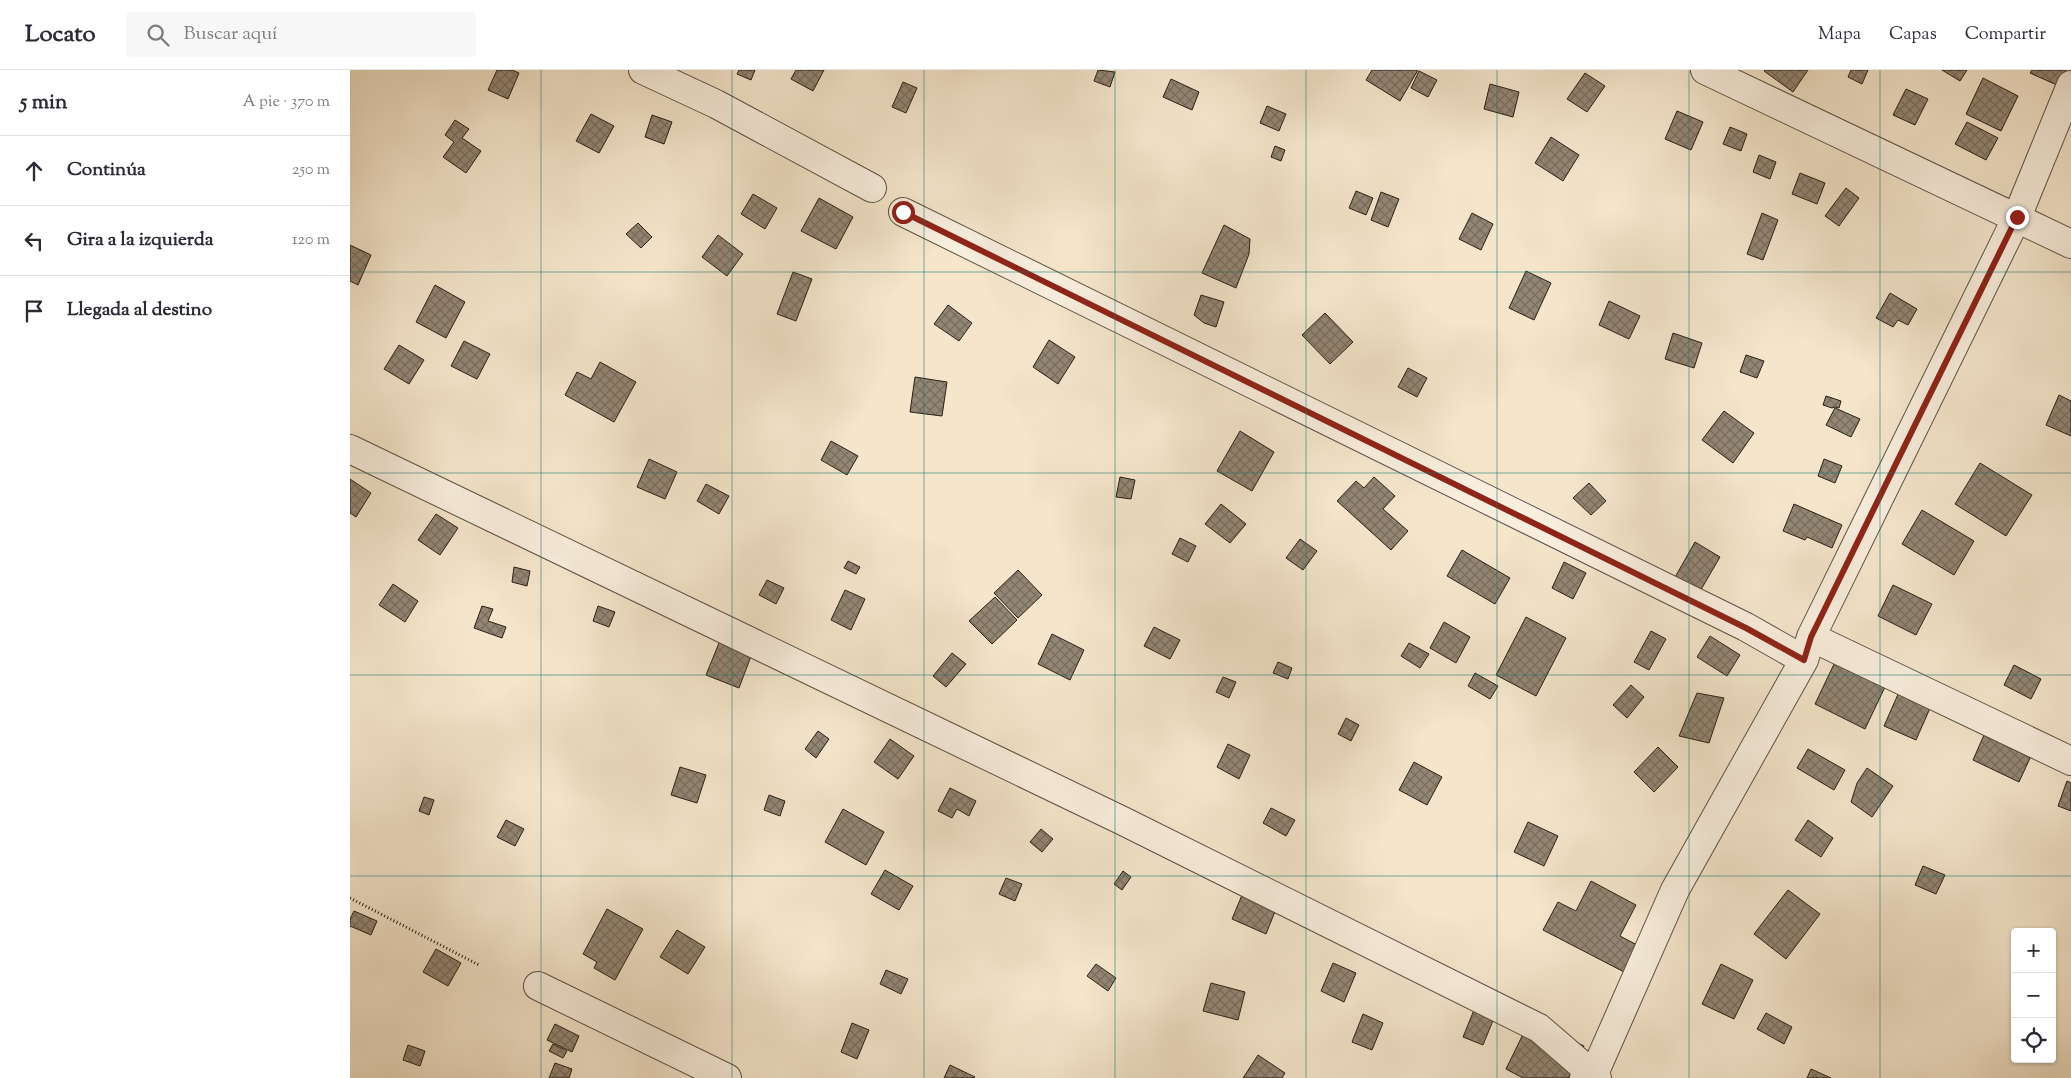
<!DOCTYPE html>
<html lang="es">
<head>
<meta charset="utf-8">
<style>
	:root { --surface:#fff; --page:#f7f7f7; --text:#2b2b33; --muted:#7c7c81; --line:#e1e1e2 }
	body { margin:0; font-family:"Sorts Mill Goudy",serif; background:var(--page); color:var(--text) }
	.controls { position:absolute; right:15px; bottom:15px; display:grid; overflow:hidden; border-radius:5px; box-shadow:0 1px 4px #0004 }
	.controls button { width:45px; height:45px; display:grid; place-items:center; padding:0; border:0; border-bottom:1px solid var(--line); background:var(--surface); color:var(--text); font:25px sans-serif }
	.stop { position:absolute; width:15px; height:15px; margin:-11px; border:4px solid #8f2418; border-radius:50%; background:#fff }
	.stop.end { background:#8f2418; border-color:#fff; box-shadow:0 1px 5px #0008 }
	.list { margin:0; padding:0; list-style:none }
	h2 { display:flex; justify-content:space-between; align-items:center; height:65px; margin:0; padding:0 20px; font-size:21px }
	h2 small { font-size:16px; font-weight:400; color:var(--muted) }
	.list li { display:grid; grid-template-columns:32px 1fr auto; gap:15px; align-items:center; box-sizing:border-box; height:70px; padding:0 20px; border-top:1px solid var(--line) }
	.list b { display:block; font-size:19px; white-space:nowrap }
	.list em { font-size:16px; font-style:normal; color:var(--muted) }
	.icon { flex:none; width:28px; height:28px; fill:none; stroke:currentColor; stroke-width:2; stroke-linecap:round; stroke-linejoin:round }
	.map { position:relative; flex:none; width:1721px; height:1008px; overflow:hidden }
	header { display:flex; align-items:center; gap:30px; box-sizing:border-box; height:70px; padding:0 25px; background:var(--surface); border-bottom:1px solid var(--line) }
	header strong { font-size:24px }
	nav { display:flex; gap:28px; margin-inline-start:auto; font-size:18px }
	.search { width:350px; height:45px; background:var(--page); display:flex; align-items:center; gap:12px; box-sizing:border-box; padding:0 18px; border-radius:5px; color:var(--muted); font-size:19px }
	main { display:flex }
	aside { flex:1; background:var(--surface) }
	.map>svg:first-child { display:block }
	.building { fill:url(#building-cross-hatch); stroke:#2a2016 }
	.lines { fill:none; stroke-linecap:round; stroke-linejoin:round }
	.minor-casing { stroke:#5c5143; stroke-width:30 }
	.path { stroke:#2a2016; stroke-width:3; stroke-dasharray:1 2.5; stroke-linecap:butt }
	.minor { stroke:#f8eedd; stroke-width:28 }
	.route { stroke:#8f2418; stroke-width:6 }
	.grid { fill:none; stroke:#0f766e; stroke-width:1; stroke-opacity:0.55 }
</style>
</head>
<body>
<header>
<strong>Locato</strong>
<div class="search"><svg class="icon" aria-label="search" viewBox="0 0 24 24"><circle cx="10" cy="10" r="6"/><path d="M15 15l6 6"/></svg>Buscar aquí</div>
<nav><a>Mapa</a><a>Capas</a><a>Compartir</a></nav>
</header>
<main>
<aside>
<h2>5 min<small>A pie · 370 m</small></h2>
<ul class="list">
<li><svg class="icon" aria-label="ahead" viewBox="0 0 24 24"><path d="M12 20V5M6 11l6-6 6 6"/></svg><div><b>Continúa</b></div><em>250 m</em></li>
<li><svg class="icon" aria-label="left" viewBox="0 0 24 24"><path d="M17 20v-9H6M10 6l-5 5 5 5"/></svg><div><b>Gira a la izquierda</b></div><em>120 m</em></li>
<li><svg class="icon" aria-label="arrive" viewBox="0 0 24 24"><path d="M6 21V4h12l-3 4 3 4H6"/></svg><div><b>Llegada al destino</b></div></li>
</ul>
</aside>
<div class="map">
<svg width="1721" height="1008" viewBox="0 0 1721 1008">
	<defs>
		<pattern id="building-cross-hatch" width="8" height="8" patternUnits="userSpaceOnUse" patternTransform="scale(1.25)"><rect width="8" height="8" fill="#938674"/><path d="M0 0l8 8M0 8l8-8" fill="none" stroke="#786d5e"/></pattern>
	</defs>
	<rect width="100%" height="100%" fill="#f4e5cb"/>
	<filter id="stains"><feTurbulence type="fractalNoise" baseFrequency=".004" numOctaves="4"/><feColorMatrix values="0 0 0 0 .2 0 0 0 0 .09 0 0 0 0 .02 0 0 0 .5 -.17"/></filter>
	<radialGradient id="worn" r=".72"><stop offset=".6" stop-color="#630" stop-opacity="0"/><stop offset="1" stop-color="#630" stop-opacity=".3"/></radialGradient>
	<path class="building" d="M147,0H162L169,3L158,29L138,20Z
		M389,0H405L401,10L387,4Z
		M446,0H474L463,21L441,9Z
		M748,0L765,2L760,17L744,11Z
		M1022,0H1068L1050,31L1016,10Z
		M1415,0H1458L1443,22L1414,1Z
		M1501,0H1518L1512,14L1498,7Z
		M1592,0H1617L1610,11Z
		M1682,0H1716L1709,16L1680,3Z
		M1069,1L1087,10L1078,27L1061,18Z
		M1235,3L1255,16L1237,42L1217,29Z
		M1633,8L1668,26L1651,61L1616,44Z
		M821,9L849,22L842,40L813,27Z
		M553,12L567,18L556,43L542,37Z
		M1140,14L1169,22L1163,47L1134,39Z
		M1556,19L1578,29L1565,55L1543,45Z
		M917,36L936,44L929,61L910,53Z
		M1327,41L1353,52L1341,80L1315,69Z
		M241,44L264,56L249,83L226,71Z
		M302,45L322,52L314,74L295,67Z
		M105,50L119,59L112,68L131,81L116,103L93,87L104,72L95,65Z
		M1617,52L1648,68L1636,90L1605,74Z
		M1380,57L1397,64L1391,81L1373,74Z
		M1201,67L1229,85L1213,111L1185,93Z
		M925,76L935,80L931,91L921,87Z
		M1409,85L1426,92L1420,109L1403,102Z
		M1450,103L1475,113L1467,134L1442,124Z
		M1496,118L1509,128L1489,156L1475,146Z
		M1006,121L1023,128L1016,145L999,138Z
		M1031,122L1049,129L1038,157L1021,150Z
		M403,124L427,138L415,159L391,144Z
		M469,128L503,147L486,179L451,161Z
		M1122,143L1143,154L1131,180L1109,169Z
		M1412,143L1428,150L1413,190L1397,184Z
		M288,153L302,167L291,178L276,164Z
		M874,155L900,169L899,184L886,218L852,203Z
		M368,165L393,184L377,206L352,187Z
		M0,175L21,185L8,215L0,211Z
		M1176,201L1201,213L1184,250L1159,238Z
		M443,202L462,209L446,251L427,244Z
		M85,215L115,232L96,268L66,252Z
		M1540,223L1567,239L1558,255L1548,250L1543,257L1526,248Z
		M851,225L874,232L866,257L854,253L844,245Z
		M1259,231L1290,246L1279,269L1249,255Z
		M598,235L622,253L609,271L584,254Z
		M975,243L1003,272L980,294L952,265Z
		M1323,263L1352,273L1344,298L1315,289Z
		M699,270L725,287L708,314L683,297Z
		M114,271L140,284L127,309L101,296Z
		M49,275L74,290L59,314L34,299Z
		M1396,285L1414,291L1407,308L1390,302Z
		M250,292L286,312L264,352L215,325L227,302L241,309Z
		M1058,298L1077,308L1067,327L1048,317Z
		M565,307L597,312L592,346L560,342Z
		M1709,325L1721,331V366L1696,355Z
		M1476,326L1491,331L1489,338L1485,337L1482,338L1473,335Z
		M1485,338L1510,349L1501,367L1476,355Z
		M1374,341L1404,363L1383,393L1352,370Z
		M890,361L924,382L902,421L867,401Z
		M481,371L508,386L497,405L471,390Z
		M299,389L327,402L315,429L287,417Z
		M1474,389L1492,396L1485,413L1468,406Z
		M1630,393L1682,425L1656,466L1605,434Z
		M770,407L785,410L781,429L766,427Z
		M1024,407L1045,426L1033,439L1058,461L1041,480L987,431L1006,411L1014,418Z
		M0,409L21,423L6,447L0,443Z
		M1239,413L1256,431L1241,445L1223,428Z
		M356,414L379,426L369,444L347,431Z
		M871,434L896,454L880,473L855,454Z
		M1444,434L1492,455L1482,478L1457,467L1455,470L1433,461Z
		M1572,440L1624,471L1604,505L1552,474Z
		M86,444L108,458L90,485L68,470Z
		M830,468L846,476L838,492L822,484Z
		M950,469L967,481L953,500L936,488Z
		M1345,472L1370,487L1349,523L1324,509Z
		M1112,480L1160,508L1145,534L1097,506Z
		M498,491L510,497L506,504L494,498Z
		M1214,492L1236,503L1223,529L1202,518Z
		M164,497L180,501L177,516L162,512Z
		M668,500L692,525L668,548L644,523Z
		M417,510L434,518L426,534L409,525Z
		M43,514L68,531L55,552L29,535Z
		M1543,515L1582,534L1566,565L1528,546Z
		M495,520L515,529L501,560L481,550Z
		M645,527L667,550L642,574L619,551Z
		M132,536L143,539L138,551L156,557L152,568L124,558Z
		M248,536L265,542L259,557L243,551Z
		M1176,547L1216,568L1186,626L1146,605Z
		M1094,552L1120,567L1106,593L1080,578Z
		M804,557L830,570L820,589L794,576Z
		M1301,561L1316,569L1299,600L1284,592Z
		M702,564L734,580L720,610L688,594Z
		M1360,566L1390,585L1377,606L1347,587Z
		M371,568L403,581L389,618L356,605Z
		M1059,573L1079,584L1070,598L1051,586Z
		M602,583L616,594L596,617L583,606Z
		M928,592L942,598L938,609L923,603Z
		M1485,592L1535,617L1515,659L1465,634Z
		M1664,595L1691,609L1681,629L1654,615Z
		M1125,603L1148,616L1140,629L1118,616Z
		M873,607L886,612L879,628L866,622Z
		M1281,615L1294,627L1277,648L1263,635Z
		M1549,622L1581,636L1566,670L1534,656Z
		M1347,623L1374,628L1359,673L1329,666Z
		M996,648L1009,655L1001,671L988,664Z
		M468,661L479,669L466,688L455,679Z
		M1634,665L1681,686L1669,712L1623,690Z
		M540,669L564,686L548,709L524,692Z
		M878,674L900,685L889,709L867,697Z
		M1308,677L1328,697L1304,722L1284,702Z
		M1458,679L1495,700L1484,720L1447,698Z
		M1064,692L1092,707L1077,735L1049,720Z
		M330,697L356,705L347,733L321,725Z
		M1517,698L1543,716L1522,747L1501,732L1507,713Z
		M1717,711L1721,713V741L1708,736Z
		M600,718L626,731L619,746L607,739L602,748L588,741Z
		M419,725L435,731L430,746L414,740Z
		M74,727L84,730L79,745L69,741Z
		M921,738L945,750L936,766L913,753Z
		M493,739L534,762L516,795L475,772Z
		M156,750L174,759L165,776L147,767Z
		M1458,750L1483,768L1471,787L1445,770Z
		M1178,752L1208,766L1194,796L1164,782Z
		M691,759L703,769L692,782L680,772Z
		M1573,796L1595,805L1586,824L1565,815Z
		M535,800L563,816L549,840L521,824Z
		M773,801L781,807L772,820L764,814Z
		M656,808L672,814L665,831L649,824Z
		M1241,811L1286,835L1270,866L1289,876L1276,903L1193,860L1208,832L1226,841Z
		M1438,820L1470,844L1436,889L1404,864Z
		M892,825L926,839L916,864L882,849Z
		M257,839L293,859L265,910L244,898L247,892L233,884Z
		M4,841L27,851L21,865L0,856V849Z
		M327,860L355,877L338,904L310,887Z
		M86,879L111,893L98,916L73,902Z
		M983,893L1006,903L994,932L971,921Z
		M746,894L766,908L758,921L737,906Z
		M1371,894L1403,910L1384,949L1352,934Z
		M536,900L558,909L551,924L530,914Z
		M861,913L895,922L888,950L853,941Z
		M1124,940L1144,948L1133,975L1113,967Z
		M1416,943L1442,957L1434,974L1407,959Z
		M1013,944L1033,953L1022,980L1002,972Z
		M1180,950L1234,976L1218,1008H1173L1156,999Z
		M502,953L519,960L507,989L491,982Z
		M205,954L229,966L222,982L197,970Z
		M203,974L217,981L213,988L199,981Z
		M58,975L75,981L70,996L53,990Z
		M908,985L935,1003L932,1008H893Z
		M205,993L222,999L219,1008H199Z
		M600,995L625,1007L624,1008H594Z
		M1461,999L1481,1008H1457Z"/>
	<g class="lines">
		<defs>
			<path id="minor" d="M293,0L366,34L522,118
				M1355,0L1721,174
				M553,142L1396,557L1454,590
				M0,379L773,751L1189,958L1247,1008
				M1461,567L1721,691
				M188,916L377,1008
				M1234,1008L1236,1003L1243,1006L1325,820L1454,590L1461,567L1667,147L1721,15"/>
		</defs>
		<use href="#minor" class="minor-casing"/>
		<path class="path" d="M0,828L129,895"/>
		<use href="#minor" class="minor"/>
	</g>
	<g class="lines">
		<path class="route" d="M553,142L1396,558L1454,590L1461,567L1667,147"/>
	</g>
	<path class="grid" d="M191,0V1008M382,0V1008M574,0V1008M765,0V1008M956,0V1008M1147,0V1008M1339,0V1008M1530,0V1008M0,202H1721M0,403H1721M0,605H1721M0,806H1721"/>
	<rect width="100%" height="100%" filter="url(#stains)"/>
	<rect width="100%" height="100%" fill="url(#worn)"/>
</svg>
<div class="controls">
<button>+</button>
<button>−</button>
<button><svg class="icon" aria-label="locate" viewBox="0 0 24 24"><circle cx="12" cy="12" r="6"/><path d="M12 2v4M12 18v4M2 12h4M18 12h4"/></svg></button>
</div>
<div class="stop" style="left:553px;top:142px"></div>
<div class="stop end" style="left:1667px;top:147px"></div>
</div>
</main>
</body>
</html>
